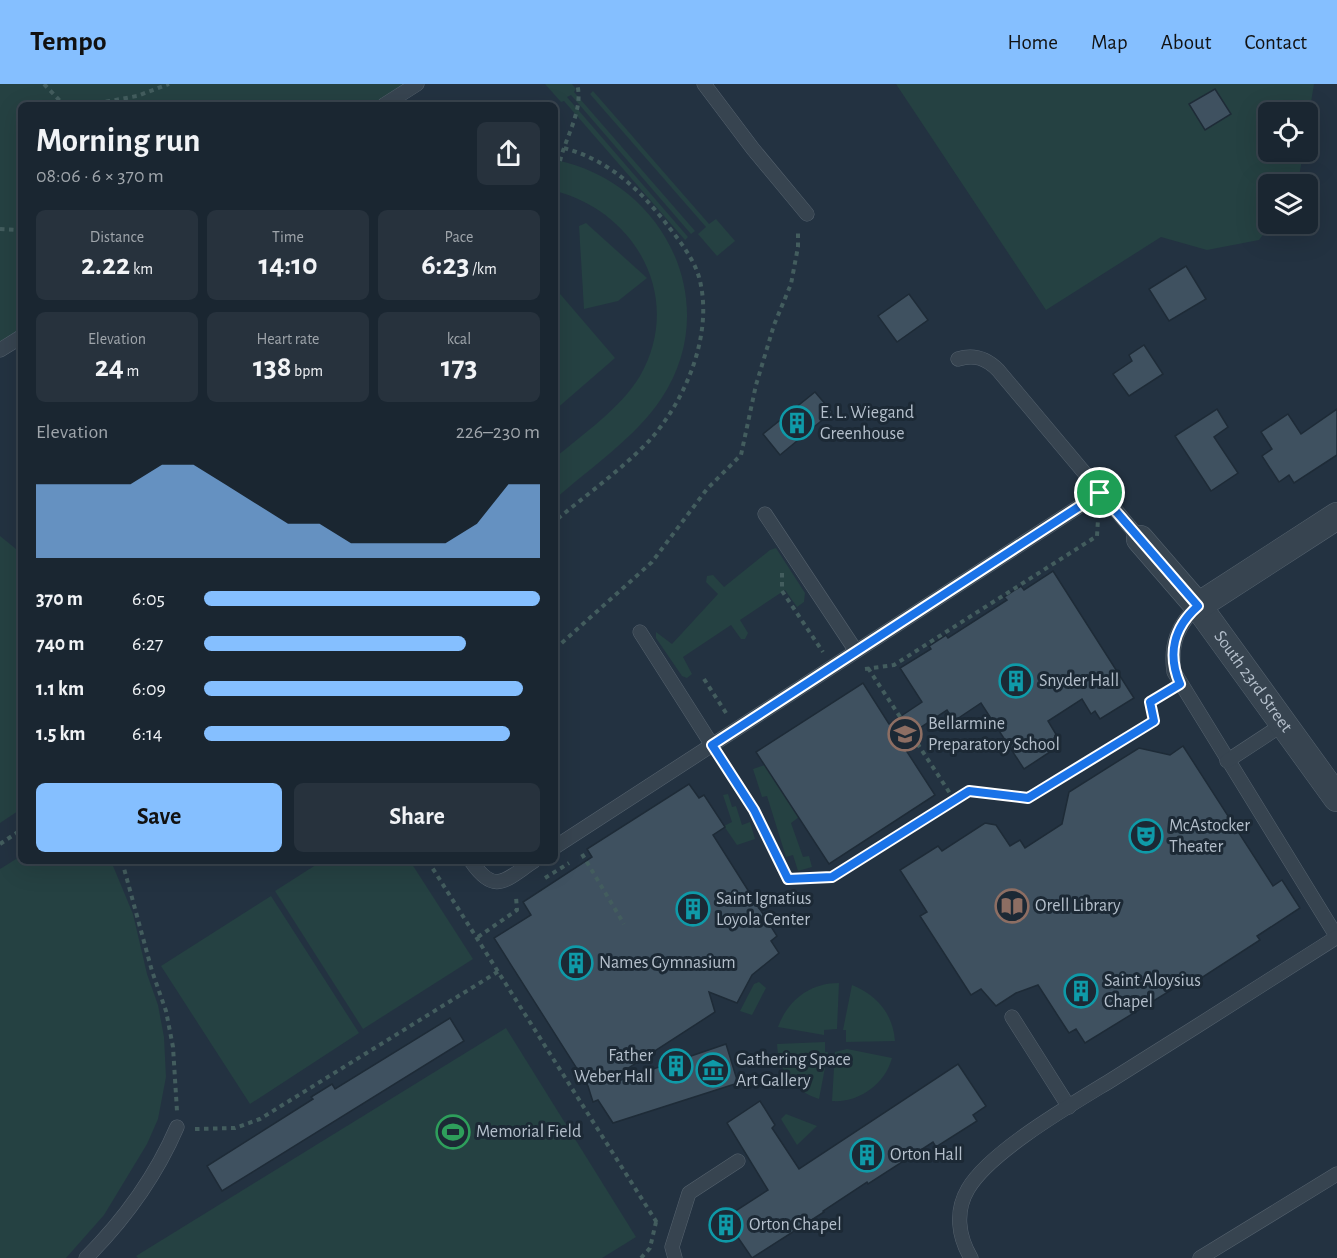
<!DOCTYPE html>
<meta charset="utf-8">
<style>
:root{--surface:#1a2631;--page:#27323d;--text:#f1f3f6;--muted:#9fa5ab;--line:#38434d;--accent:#85bfff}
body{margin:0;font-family:"Alegreya Sans",sans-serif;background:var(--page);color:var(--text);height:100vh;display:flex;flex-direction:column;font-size:22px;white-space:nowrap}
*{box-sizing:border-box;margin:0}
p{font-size:20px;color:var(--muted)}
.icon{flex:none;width:33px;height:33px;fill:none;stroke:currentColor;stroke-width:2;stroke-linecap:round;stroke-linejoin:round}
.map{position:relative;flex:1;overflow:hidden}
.sheet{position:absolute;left:18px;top:18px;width:540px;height:762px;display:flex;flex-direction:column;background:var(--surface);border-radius:9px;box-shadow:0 6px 24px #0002,0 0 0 2px var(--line)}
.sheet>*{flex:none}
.tools{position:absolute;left:1258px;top:18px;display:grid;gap:12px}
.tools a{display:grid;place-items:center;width:60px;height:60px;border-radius:9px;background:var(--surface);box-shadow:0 6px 24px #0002,0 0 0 2px var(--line);font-size:30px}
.pin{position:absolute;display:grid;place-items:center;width:51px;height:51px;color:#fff;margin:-26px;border:3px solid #fff;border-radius:50%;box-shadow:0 2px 6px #0007}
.round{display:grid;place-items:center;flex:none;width:63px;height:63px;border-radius:9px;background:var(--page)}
.head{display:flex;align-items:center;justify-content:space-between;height:102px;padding:0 18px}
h1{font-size:33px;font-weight:700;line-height:45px}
.metrics{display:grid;grid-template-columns:repeat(3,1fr);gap:9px;height:102px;padding:6px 18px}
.metrics div{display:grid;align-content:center;border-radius:9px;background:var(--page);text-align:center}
.metrics b{font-size:30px;font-weight:700}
.metrics small{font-size:16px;font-weight:400}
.metrics p{font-size:16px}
.chart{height:168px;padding:12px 18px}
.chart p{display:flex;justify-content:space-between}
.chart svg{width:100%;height:108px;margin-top:6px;fill:var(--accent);opacity:.7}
.cta{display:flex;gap:12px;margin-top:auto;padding:12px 18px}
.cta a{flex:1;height:69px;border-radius:9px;background:var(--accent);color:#111;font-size:24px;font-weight:700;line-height:69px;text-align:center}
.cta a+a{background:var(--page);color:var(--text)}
ul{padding:0 18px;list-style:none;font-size:20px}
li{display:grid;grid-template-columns:96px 72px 1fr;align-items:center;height:45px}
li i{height:15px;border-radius:8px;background:var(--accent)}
header{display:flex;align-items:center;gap:36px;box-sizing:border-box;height:84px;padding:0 30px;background:var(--accent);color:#111}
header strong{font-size:28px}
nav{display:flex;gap:33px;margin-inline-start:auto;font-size:21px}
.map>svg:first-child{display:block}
</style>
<header>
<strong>Tempo</strong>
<nav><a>Home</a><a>Map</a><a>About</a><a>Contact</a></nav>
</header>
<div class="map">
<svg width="1337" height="1174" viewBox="0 0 1337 1174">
<rect width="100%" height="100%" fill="#233241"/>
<g fill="#254142">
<polygon points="0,0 409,0 376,21 21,21 21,246 0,259"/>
<polygon points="545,0 572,0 576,5 574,8 695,147 691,150 571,11 567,13 688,153 685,156 564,17 561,18"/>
<polygon points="896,0 1314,0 1308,36 1308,28 1269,28 1269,68 1303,68 1298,100 1269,100 1269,140 1271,140 1259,156 1207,166 1161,153 1046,226"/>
<polygon points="593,7 709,140 716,135 735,157 717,172 698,150 706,143 590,10"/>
<path d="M555,76C664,97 725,220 661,315C635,354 590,384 555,415V374C584,349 620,325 640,292C684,215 637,128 555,107Z"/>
<polygon points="586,139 647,194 618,217 584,225 579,142"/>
<polygon points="555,204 615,274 555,326"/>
<polygon points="0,452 21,469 21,725 0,739"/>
<polygon points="776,464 805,509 804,518 797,523 785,506 740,536 748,549 745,555 741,555 731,541 683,573 692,590 687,594 682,592 656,554 656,548 672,560 718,510 706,498 707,492 713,491 724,503 770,466"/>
<polygon points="765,681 799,733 791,739 803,773 809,772 812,783 798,787 793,771 786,773 767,712 762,713 753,685"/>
<polygon points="728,710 732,723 736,722 742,741 750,738 755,755 737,761 724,742 732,738 723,711"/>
<polygon points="21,772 21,777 111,777 133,830 147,890 158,921 164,953 166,993 158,1035 147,1060 104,1131 66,1174 0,1174 0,785"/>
<polygon points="322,777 410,777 473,875 363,945 275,807"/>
<polygon points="271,812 359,949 250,1020 161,882"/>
<polygon points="759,898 766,904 752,931 740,927 754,900"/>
<path d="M839,899L837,945L824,946V951L778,943C788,916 810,899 839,899Z"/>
<path d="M852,901C877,911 893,930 895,957L846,958V946H843Z"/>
<polygon points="506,944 636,1153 602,1174 138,1174 136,1172"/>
<path d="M825,958V968H828L819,1015C794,1007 778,986 777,960Z"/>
<path d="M847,965L892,974C885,1000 859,1019 832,1017L835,968Z"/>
<polygon points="786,1030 817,1042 797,1061 781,1035"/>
</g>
<g fill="#3f5160" stroke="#1e2b37" stroke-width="1.5">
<polygon points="1215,5 1231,30 1205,46 1189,20"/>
<polygon points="1186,182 1206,215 1169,237 1149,205"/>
<polygon points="909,210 928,236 897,258 878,232"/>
<polygon points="1144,261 1163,290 1129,312 1113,290 1132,277 1129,271"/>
<polygon points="815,308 832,328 780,371 763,350"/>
<polygon points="1217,325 1228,343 1214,353 1238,389 1211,407 1175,352"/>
<polygon points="1337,325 1337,371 1294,399 1289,391 1279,398 1262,372 1272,365 1261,348 1288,330 1301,350"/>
<polygon points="1053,487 1134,614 1100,635 1095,627 1091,630 1082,615 1048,637 1057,652 1054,654 1059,662 1024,685 981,619 954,637 947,626 900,657 935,711 829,780 756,668 863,599 889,640 922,618 900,584 931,565 929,562 946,551 948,554 1007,516 1004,513 1021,502 1024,506"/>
<polygon points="1183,662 1273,802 1282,796 1300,824 1257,852 1260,856 1192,900 1189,895 1085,959 1076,945 1069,949 1038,901 1016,909 996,922 981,905 971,911 920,832 927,828 900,786 938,762 942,767 985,739 996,741 1010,762 1020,756 1025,764 1062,740 1069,708 1139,664 1170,671"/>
<polygon points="689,700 699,714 704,711 725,743 713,751 777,852 771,857 779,869 752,891 737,919 709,908 715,928 616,992 618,997 726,960 738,999 613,1039 598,1016 593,1018 588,1002 494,854 531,831 523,818 592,773 587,765"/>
<polygon points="450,934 464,957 222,1107 207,1082 313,1015 311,1013 332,1000 335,1005"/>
<polygon points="958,980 986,1022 973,1031 977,1037 936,1063 933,1058 868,1100 867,1098 823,1127 824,1128 752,1174 737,1152 726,1150 721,1144 723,1135 768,1106 727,1039 760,1017 775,1041 772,1044 799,1085"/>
</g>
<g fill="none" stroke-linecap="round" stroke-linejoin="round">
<g stroke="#55626e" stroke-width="15">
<g id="lane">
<polyline points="704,0 753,65 807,130"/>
<polyline points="384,21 417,0"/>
<polyline points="0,266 21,253"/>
<path d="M958,275C974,270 986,274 998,286L1140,455"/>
<polyline points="765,430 856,567"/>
<path d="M1198,522C1178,540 1170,560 1174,588L1337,853"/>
<polyline points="640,548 712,661"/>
<polyline points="1227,677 1285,639"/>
<polyline points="555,763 1100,409"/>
<path d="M471,777C495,812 505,796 534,777"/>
<polyline points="1012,933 1069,1023"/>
<path d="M86,1174C125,1135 155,1094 177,1043"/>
<polyline points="675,1174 672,1163 689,1109 738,1077"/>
<path d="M971,1174C958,1152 955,1127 968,1105C990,1067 1074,1019 1113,995C1188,948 1262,901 1337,853"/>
<polyline points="1200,1174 1337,1090"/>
</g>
</g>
<g stroke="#55626e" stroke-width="28">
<g id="street">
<path id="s1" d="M1140,455L1198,522L1337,714"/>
<polyline points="1198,522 1337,432"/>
</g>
</g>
<g stroke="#435d5e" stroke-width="4" stroke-dasharray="4.5 4.5" stroke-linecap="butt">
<polyline points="44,0 64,21"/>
<polyline points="88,21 137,12 169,0"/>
<path d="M555,62C603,72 636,101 665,138C678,155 695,175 700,197C713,252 685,317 649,357C621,386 586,411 555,437"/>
<path d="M560,77C566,52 584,25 577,0"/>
<polyline points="0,145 21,146"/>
<polyline points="782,489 782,507 823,568"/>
<polyline points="555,565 652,478 707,405 741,371 756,301 774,241 791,200 798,163 798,145"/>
<polyline points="868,584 955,717"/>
<polyline points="865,585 894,581 1097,452 1098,435"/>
<polyline points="704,595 728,632"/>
<polyline points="723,676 754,725 788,795 832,793 969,707 1028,714 1153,637 1150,618 1166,608"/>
<polyline points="0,760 21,746"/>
<polyline points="582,770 624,840"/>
<polyline points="122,777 152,887 166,927 173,963 177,1027"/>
<polyline points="428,777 659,1142"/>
<polyline points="545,794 569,779"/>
<polyline points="478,853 517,826 516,813"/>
<polyline points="195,1045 235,1044 260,1035 499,887"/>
<polyline points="641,1174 650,1164 656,1138"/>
</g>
<use href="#lane" stroke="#374450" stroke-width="14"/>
<use href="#street" stroke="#374450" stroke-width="27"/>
</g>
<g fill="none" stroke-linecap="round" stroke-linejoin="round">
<g stroke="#fff" stroke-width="12">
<path id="route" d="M1100,409L1198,522C1174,543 1167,570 1180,600L1150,618L1154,637L1028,714L969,707L832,793L788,795L754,726L712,661Z"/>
</g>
<use href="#route" stroke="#1a73e8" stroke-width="8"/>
</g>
<defs>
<g id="building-ring" transform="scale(1.725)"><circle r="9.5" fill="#1c2935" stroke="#0f9aa8" stroke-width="1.5"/><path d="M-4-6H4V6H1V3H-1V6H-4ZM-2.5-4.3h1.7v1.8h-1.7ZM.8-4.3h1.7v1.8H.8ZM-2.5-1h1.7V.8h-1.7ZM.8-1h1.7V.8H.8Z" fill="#0f9aa8"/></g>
<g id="school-ring" transform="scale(1.725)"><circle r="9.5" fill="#1c2935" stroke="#8d6e63" stroke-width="1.5"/><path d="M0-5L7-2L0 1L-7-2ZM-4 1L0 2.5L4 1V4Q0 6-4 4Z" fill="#8d6e63"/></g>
<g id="theatre-ring" transform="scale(1.725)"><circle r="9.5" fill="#1c2935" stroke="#0f9aa8" stroke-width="1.5"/><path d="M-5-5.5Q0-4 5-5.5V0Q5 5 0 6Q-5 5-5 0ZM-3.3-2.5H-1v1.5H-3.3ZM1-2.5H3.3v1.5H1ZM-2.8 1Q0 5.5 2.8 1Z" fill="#0f9aa8"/></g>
<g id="library-ring" transform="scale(1.725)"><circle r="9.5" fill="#1c2935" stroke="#8d6e63" stroke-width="1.5"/><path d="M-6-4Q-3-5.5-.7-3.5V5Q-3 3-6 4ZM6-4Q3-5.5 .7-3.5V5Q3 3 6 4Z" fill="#8d6e63"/></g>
<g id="museum-ring" transform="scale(1.725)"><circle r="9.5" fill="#1c2935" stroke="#0f9aa8" stroke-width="1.5"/><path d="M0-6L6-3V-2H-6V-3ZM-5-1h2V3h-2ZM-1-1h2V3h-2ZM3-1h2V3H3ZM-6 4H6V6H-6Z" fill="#0f9aa8"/></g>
<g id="stadium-ring" transform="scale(1.725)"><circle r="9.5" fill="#1c2935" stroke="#2e9e5b" stroke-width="1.5"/><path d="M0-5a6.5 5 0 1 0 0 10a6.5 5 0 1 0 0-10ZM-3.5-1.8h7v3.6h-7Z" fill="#2e9e5b"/></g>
</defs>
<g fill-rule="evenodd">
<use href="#building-ring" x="797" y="339"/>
<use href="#building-ring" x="1016" y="597"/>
<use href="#school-ring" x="905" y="650"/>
<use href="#theatre-ring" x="1146" y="752"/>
<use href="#library-ring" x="1012" y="822"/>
<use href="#building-ring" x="693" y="825"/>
<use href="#building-ring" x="576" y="879"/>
<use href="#building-ring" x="1081" y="907"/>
<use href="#building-ring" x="676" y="982"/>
<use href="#museum-ring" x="713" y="986"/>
<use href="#stadium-ring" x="453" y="1048"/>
<use href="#building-ring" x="867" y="1071"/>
<use href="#building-ring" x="726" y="1141"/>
</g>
<g text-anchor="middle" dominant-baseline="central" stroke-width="6" stroke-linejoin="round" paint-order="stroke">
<g font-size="18" fill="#b4bfcb" stroke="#1c2935" text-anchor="start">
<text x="820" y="329">E. L. Wiegand<tspan x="820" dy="21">Greenhouse</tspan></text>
<text x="1039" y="597">Snyder Hall</text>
<text x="928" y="640">Bellarmine<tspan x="928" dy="21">Preparatory School</tspan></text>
<text x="1169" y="742">McAstocker<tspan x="1169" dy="21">Theater</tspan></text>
<text x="716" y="815">Saint Ignatius<tspan x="716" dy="21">Loyola Center</tspan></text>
<text x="1035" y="822">Orell Library</text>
<text x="599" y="879">Names Gymnasium</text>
<text x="1104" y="897">Saint Aloysius<tspan x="1104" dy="21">Chapel</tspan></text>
<text x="653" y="972" text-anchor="end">Father<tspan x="653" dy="21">Weber Hall</tspan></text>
<text x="736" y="976">Gathering Space<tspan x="736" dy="21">Art Gallery</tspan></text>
<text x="476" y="1048">Memorial Field</text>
<text x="890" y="1071">Orton Hall</text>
<text x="749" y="1141">Orton Chapel</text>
</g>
<g font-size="18" fill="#b4bfcb" stroke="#1c2935">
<text stroke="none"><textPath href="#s1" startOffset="182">South 23rd Street</textPath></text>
</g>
</g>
</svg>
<div class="tools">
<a><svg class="icon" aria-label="locate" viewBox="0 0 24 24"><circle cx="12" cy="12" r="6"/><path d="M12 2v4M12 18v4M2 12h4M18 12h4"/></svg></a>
<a><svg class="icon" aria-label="layers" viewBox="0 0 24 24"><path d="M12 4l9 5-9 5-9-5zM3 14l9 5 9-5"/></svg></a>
</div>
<div class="pin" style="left:1100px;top:409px;background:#1e9e55"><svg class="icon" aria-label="arrive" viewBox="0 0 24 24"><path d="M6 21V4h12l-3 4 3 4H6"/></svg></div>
<section class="sheet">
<div class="head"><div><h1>Morning run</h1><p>08:06 · 6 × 370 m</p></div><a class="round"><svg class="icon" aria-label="share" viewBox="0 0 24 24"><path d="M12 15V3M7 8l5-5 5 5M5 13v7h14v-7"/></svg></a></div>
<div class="metrics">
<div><p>Distance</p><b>2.22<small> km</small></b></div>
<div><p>Time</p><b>14:10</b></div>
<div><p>Pace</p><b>6:23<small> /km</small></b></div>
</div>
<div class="metrics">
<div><p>Elevation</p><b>24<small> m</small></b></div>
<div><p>Heart rate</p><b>138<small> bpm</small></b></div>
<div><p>kcal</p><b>173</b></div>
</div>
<div class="chart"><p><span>Elevation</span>226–230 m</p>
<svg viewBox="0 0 160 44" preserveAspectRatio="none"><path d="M0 44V14L10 14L20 14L30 14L40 6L50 6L60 14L70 22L80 30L90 30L100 38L110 38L120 38L130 38L140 30L150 14L160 14V44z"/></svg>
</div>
<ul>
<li><b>370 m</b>6:05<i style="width:100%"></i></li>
<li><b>740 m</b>6:27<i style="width:78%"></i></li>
<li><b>1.1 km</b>6:09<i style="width:95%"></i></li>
<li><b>1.5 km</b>6:14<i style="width:91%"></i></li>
</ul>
<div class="cta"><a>Save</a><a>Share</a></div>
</section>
</div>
